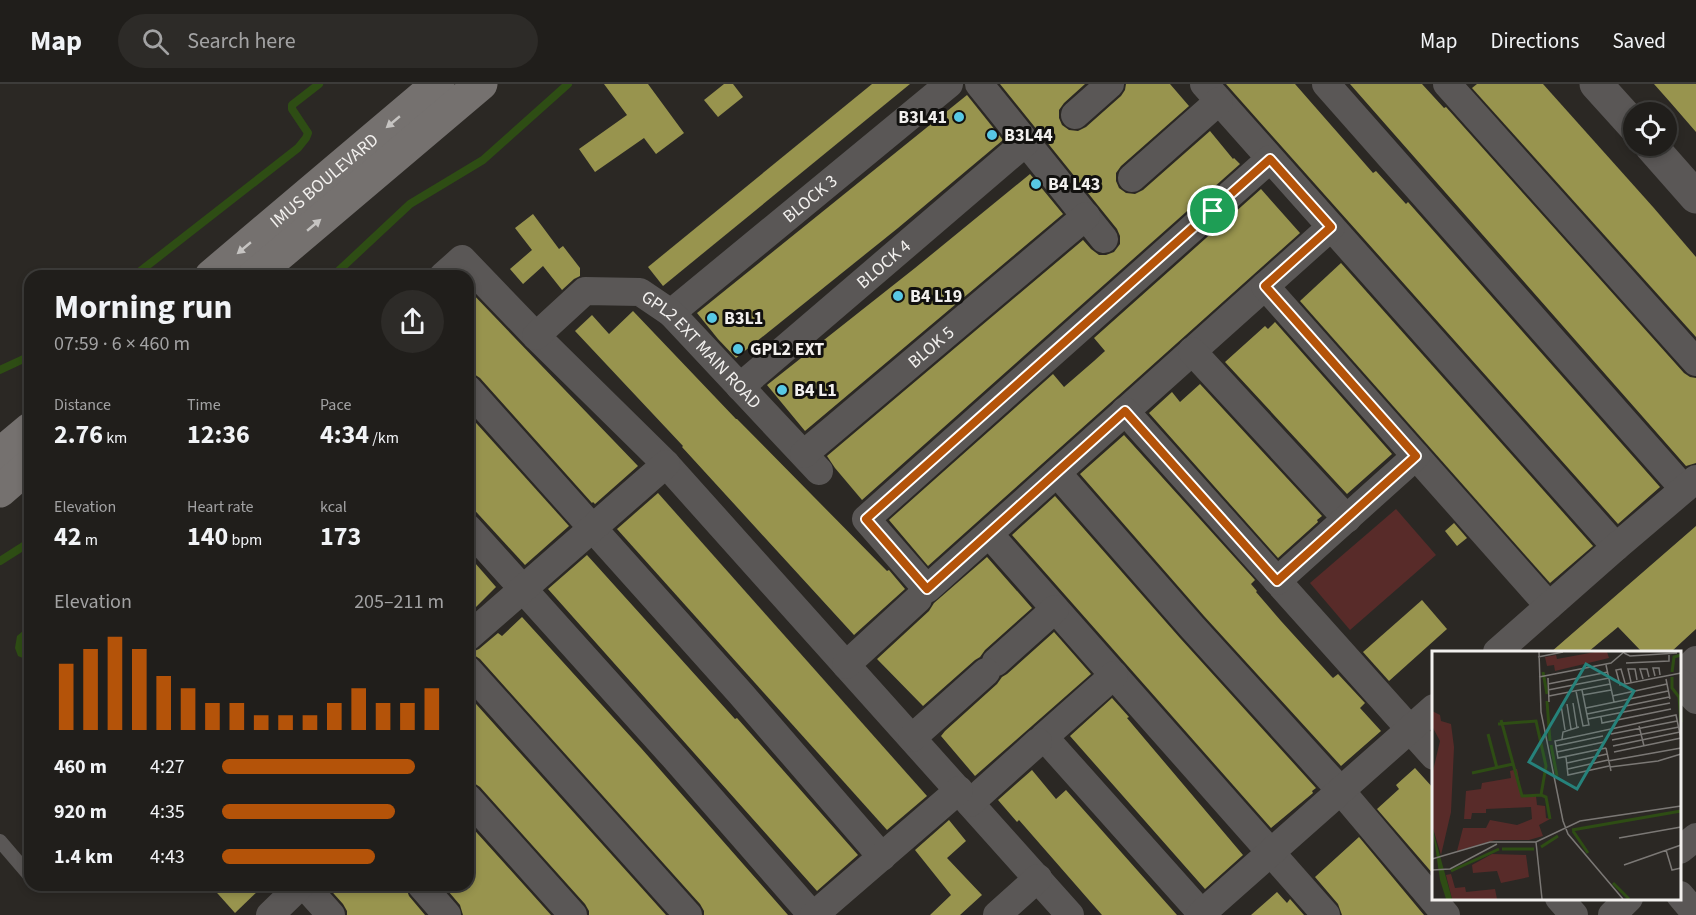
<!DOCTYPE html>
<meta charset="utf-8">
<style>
:root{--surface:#201e1b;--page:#2d2b28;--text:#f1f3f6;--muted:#a2a2a3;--line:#3d3c3a;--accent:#b45309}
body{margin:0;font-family:"Source Sans 3",sans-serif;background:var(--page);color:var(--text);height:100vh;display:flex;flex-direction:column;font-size:22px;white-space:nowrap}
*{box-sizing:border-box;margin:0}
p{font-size:20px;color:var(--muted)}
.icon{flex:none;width:33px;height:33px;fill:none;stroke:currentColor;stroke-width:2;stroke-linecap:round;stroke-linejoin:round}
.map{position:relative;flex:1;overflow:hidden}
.details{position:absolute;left:24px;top:186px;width:450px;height:621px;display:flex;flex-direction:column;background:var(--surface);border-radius:18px;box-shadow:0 3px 9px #0003,0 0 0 2px var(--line)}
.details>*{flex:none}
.fabs{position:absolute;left:1623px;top:18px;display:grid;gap:12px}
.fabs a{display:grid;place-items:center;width:54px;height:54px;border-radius:50%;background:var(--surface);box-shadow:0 3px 9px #0003,0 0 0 2px var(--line);font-size:30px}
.pin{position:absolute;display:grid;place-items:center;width:51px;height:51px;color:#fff;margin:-26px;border:3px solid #fff;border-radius:50%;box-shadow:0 2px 6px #0007}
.round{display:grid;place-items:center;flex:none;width:63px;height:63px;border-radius:32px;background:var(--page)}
.summary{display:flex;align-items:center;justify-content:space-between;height:102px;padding:0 30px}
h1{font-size:33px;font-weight:700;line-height:45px}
.figures{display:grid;grid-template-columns:repeat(3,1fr);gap:9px;height:102px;padding:6px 30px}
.figures div{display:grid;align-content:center}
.figures b{font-size:26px;font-weight:700}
.figures small{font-size:16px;font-weight:400}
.figures p{font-size:16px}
.chart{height:168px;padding:12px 30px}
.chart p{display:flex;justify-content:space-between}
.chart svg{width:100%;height:108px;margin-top:6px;stroke:var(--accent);stroke-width:6}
ul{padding:0 30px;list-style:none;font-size:20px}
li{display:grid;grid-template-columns:96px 72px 1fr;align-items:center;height:45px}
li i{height:15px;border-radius:8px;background:var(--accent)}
header{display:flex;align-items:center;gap:36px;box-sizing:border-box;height:84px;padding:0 30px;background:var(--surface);border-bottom:2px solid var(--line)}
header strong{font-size:28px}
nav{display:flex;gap:33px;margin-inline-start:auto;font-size:21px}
.search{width:420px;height:54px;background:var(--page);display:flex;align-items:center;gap:15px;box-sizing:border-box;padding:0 21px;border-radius:33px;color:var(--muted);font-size:22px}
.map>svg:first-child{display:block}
</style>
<header>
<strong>Map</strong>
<div class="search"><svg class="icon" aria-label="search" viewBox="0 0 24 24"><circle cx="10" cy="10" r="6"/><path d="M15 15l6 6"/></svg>Search here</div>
<nav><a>Map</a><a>Directions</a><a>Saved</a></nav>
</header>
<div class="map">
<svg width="1696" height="831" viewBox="0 0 1696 831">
<rect width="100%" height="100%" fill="#2b2824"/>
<polygon fill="#582b29" points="1396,425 1436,471 1350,546 1310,499"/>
<polygon fill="#2e4d14" points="30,541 30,602 22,600 30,577 18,572 15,564 17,552"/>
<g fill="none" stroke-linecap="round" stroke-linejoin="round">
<g stroke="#2e4d14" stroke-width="8">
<polyline points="134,192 298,64 306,54 308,49 292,25 292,21 319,0"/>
<polyline points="333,192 410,120 483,76 568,0"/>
<polyline points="0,286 30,272"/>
<polyline points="0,477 30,458"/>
</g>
</g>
<g fill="#98944e">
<polygon points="604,0 648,0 684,49 656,70 644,54 595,88 579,65 627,31"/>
<polygon points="724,0 733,0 743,13 718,33 704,16"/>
<polygon points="872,0 910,0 663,202 648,183"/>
<polygon points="1000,0 1085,0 1064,19 1059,26 1059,34 1062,41 1069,46 1078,47 1086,43 1121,12 1125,6 1126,0 1170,0 1189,22 1121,82 1116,89 1116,97 1119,104 1126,109 1135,110 1143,106 1210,47 1233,75 1234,74 1240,80 862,416 835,384 827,372 1083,156 1091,165 1099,171 1106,171 1114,168 1120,160 1120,152 1117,145"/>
<polygon points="1226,0 1295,0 1373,89 1376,87 1406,120 1408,118 1660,403 1618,440"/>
<polygon points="1350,0 1422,0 1444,24 1446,23 1684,289 1690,293 1696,294 1696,379 1686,382"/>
<polygon points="1477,0 1543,0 1653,123 1696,173 1696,253 1472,4"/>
<polygon points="1654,0 1696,0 1696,48 1670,18"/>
<polygon points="967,11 1003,56 898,144 736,274 718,255 697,229"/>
<polygon points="1030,90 1063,130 805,347 767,301 915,184"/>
<polygon points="1261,105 1300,149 928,482 889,436 1053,290 1064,303 1094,277 1105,267 1094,254"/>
<polygon points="533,130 559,165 563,162 580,184 580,192 574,195 562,206 543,182 523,200 510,185 532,166 515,144"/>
<polygon points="1341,179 1593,462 1550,499 1300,217"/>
<polygon points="468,205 638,382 595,420 593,418 592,419 480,294 474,290 468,289"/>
<polygon points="633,227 736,335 737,335 887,487 889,486 905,505 854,551 682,363 683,362 575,247 592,231 609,250"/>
<polygon points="1275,238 1392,370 1347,410 1225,278 1265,242 1268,245"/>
<polygon points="1200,300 1322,432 1317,436 1318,438 1278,474 1149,329 1172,308 1180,318"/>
<polygon points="468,330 569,442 525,481 468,419"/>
<polygon points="1124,351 1255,496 1251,500 1257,507 1256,508 1281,537 1331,592 1333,594 1338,590 1365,619 1360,624 1381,647 1341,682 1204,532 1080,390"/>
<polygon points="658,409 927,712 887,746 617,445"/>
<polygon points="1055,412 1180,554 1316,704 1312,707 1313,709 1271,744 1012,451"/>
<polygon points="1454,439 1467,454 1457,462 1445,447"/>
<polygon points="1696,442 1696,545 1671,568 1642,568 1618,543 1588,568 1551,568"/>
<polygon points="468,471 496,503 468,531"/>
<polygon points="587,471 735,635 737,634 858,771 817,807 548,505"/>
<polygon points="987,473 1032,524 985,566 980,573 975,576 923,622 877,575 929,527 934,519"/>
<polygon points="1422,516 1447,545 1389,597 1363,568"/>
<polygon points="522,533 641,664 788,831 704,831 704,827 700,820 480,575 474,571 468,570 479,565 498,549 502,552"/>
<polygon points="1054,548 1091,590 975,692 941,652 945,647 997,600 1002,593 1007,590"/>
<polygon points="468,611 666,831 589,831 589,827 585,820 480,703 474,699 468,698"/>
<polygon points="1112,614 1129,633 1127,634 1243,771 1205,805 1070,652"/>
<polygon points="1415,684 1434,705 1434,791 1377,725 1399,705 1396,701"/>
<polygon points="1032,686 1056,715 1066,706 1177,831 1102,831 1019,736 1017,738 998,716"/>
<polygon points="949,736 966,757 947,774 982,811 960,831 930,831 951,811 915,766"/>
<polygon points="468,739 551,831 463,831 460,821 443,801 468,801"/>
<polygon points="1359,753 1424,831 1342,831 1338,820 1315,793"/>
<polygon points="210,801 264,801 235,829"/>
<polygon points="326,801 405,801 409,812 425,831 347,831 347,827 343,820"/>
<polygon points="1277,808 1287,819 1290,815 1304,831 1251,831"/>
</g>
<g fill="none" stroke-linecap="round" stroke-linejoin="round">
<polyline stroke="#5a5756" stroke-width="14" points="0,757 30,792"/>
<g stroke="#5a5756" stroke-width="28">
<polyline points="979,0 1104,155"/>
<polyline points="1204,0 1616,463"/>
<polyline points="1326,0 1684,405"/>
<polyline points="1447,0 1696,278"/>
<polyline points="1075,31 1110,0"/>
<polyline points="1270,75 866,435 927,505 1331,143"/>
<polyline points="1132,94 1219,17"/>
<polyline points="443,192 462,175 536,252 666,380 1070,831"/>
<polyline points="1265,202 1549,522"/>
<path id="s1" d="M671,229L949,0"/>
<path id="s2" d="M536,252L585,207L640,208L671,229L819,387"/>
<polyline points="1192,267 1347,435"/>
<path id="s3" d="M740,303L1026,58"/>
<polyline points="468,305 741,610 882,773"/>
<polyline points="1125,327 1434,672"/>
<path id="s4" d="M804,370L1086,132"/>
<polyline points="1057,389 1192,543 1341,707 1446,831"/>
<polyline points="468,444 674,673 812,831"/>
<polyline points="989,450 1326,831"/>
<polyline points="1277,497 1416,372"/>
<polyline points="468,553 666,380"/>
<polyline points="1497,568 1616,463 1696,395"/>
<polyline points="996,578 1055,525"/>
<polyline points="846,581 918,515"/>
<polyline points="468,586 688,831"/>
<polyline points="1114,591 1044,653 1203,831"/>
<polyline points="1680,592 1696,576"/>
<polyline points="1680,599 1696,616"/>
<polyline points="912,654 986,588"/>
<polyline points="468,714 573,831"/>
<polyline points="970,719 1038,658"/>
<polyline points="1680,766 1696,753"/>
<polyline points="304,801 331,831"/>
<polyline points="421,801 447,831"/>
<polyline points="1680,811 1696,830"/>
<polyline points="1559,814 1574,831"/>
<polyline points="270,831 301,801"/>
<polyline points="814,831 959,706"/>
<polyline points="997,831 1038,794"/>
<polyline points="1200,831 1434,624"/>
<polyline points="1612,831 1629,814"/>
</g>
<g stroke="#5a5756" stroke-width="33">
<polyline points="1596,0 1634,42"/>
<polyline points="1651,62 1696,113"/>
</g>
<g stroke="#75716f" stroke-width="33">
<path id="s5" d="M211,192L438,0"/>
<polyline points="254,192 481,0"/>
<polyline points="0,370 30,345"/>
<polyline points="0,407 30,381"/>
</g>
</g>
<defs><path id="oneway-solid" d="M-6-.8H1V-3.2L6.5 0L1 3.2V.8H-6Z" transform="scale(1.5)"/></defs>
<g fill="#c6c4c2">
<use href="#oneway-solid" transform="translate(393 38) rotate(140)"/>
<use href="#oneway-solid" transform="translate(314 141) rotate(-40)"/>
<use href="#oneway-solid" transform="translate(244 164) rotate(140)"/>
</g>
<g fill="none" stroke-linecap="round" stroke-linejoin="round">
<g stroke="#fff" stroke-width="12">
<polygon id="route" points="1270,75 1331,143 1265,202 1416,372 1277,497 1125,327 927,505 866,435"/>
</g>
<use href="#route" stroke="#b45309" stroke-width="8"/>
</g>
<g fill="#58c8e4" stroke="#12110f" stroke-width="2">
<circle cx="959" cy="33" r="6"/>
<circle cx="992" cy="51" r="6"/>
<circle cx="1036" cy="100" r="6"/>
<circle cx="898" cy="212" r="6"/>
<circle cx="712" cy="234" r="6"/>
<circle cx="738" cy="265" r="6"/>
<circle cx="782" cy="306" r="6"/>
</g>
<g text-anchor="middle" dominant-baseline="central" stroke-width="6" stroke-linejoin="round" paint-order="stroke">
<g font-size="18" font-weight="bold" fill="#f2f0ee" stroke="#12110f" text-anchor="start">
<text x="947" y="33" text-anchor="end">B3L41</text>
<text x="1004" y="51">B3L44</text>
<text x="1048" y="100">B4 L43</text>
<text x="910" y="212">B4 L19</text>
<text x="724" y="234">B3L1</text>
<text x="750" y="265">GPL2 EXT</text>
<text x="794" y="306">B4 L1</text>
</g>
<g font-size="18" fill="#f2f0ee" stroke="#12110f">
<text stroke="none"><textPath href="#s5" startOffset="148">IMUS BOULEVARD</textPath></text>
<text stroke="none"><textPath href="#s1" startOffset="180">BLOCK 3</textPath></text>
<text stroke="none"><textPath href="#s3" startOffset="189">BLOCK 4</textPath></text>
<text stroke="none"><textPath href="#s4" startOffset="166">BLOK 5</textPath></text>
<text stroke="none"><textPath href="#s2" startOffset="206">GPL2 EXT MAIN ROAD</textPath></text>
</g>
</g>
<g transform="translate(1432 567)">
<rect width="249" height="249" fill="#2b2824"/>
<path d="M163,1H175L177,7L123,20L122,14L115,15L113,6L124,4L125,8ZM0,60L8,64L9,70L19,73L22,96L19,161L9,204L0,174V124L8,90L0,75ZM85,118L90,145H104L105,154L113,155L114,167L118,168L107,174L111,185L97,189H63L25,200L31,177H54L58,169L85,174L100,168L99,156L54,158V162H40L39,168H32L34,140L49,138L50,132L79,127L78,120ZM60,203L94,204L97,226L69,232L65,220L41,222L40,214ZM19,223L23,237L33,236L34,241L63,238L65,248H20L14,224Z" fill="#582b29"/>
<path d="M0,174L3,187L20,248H14L8,229Z" fill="#2e4d14"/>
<path fill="none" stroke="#2e4d14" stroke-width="3" d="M111,21L115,43M240,21L242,6L249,4M240,26V37L247,46L249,71M115,50L118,90M69,69L90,145L109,144M66,73L104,70L114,115L109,144L114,146L118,168M56,83L65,117M119,94L125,125M40,122L81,113M140,179L249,160M141,180L156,202M109,196L126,185M70,198H102M19,220L67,198M181,232L197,248"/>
<path fill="none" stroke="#7b7875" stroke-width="1.5" d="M107,1L109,61L131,170L136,183L191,248M192,2L198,5L245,2M106,6L131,1M194,12L237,10V4M174,14L182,51M223,25L221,17H227L228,24M107,26L179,12L192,1M116,27L117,51M211,28L208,18H215L217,26M234,28L238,48M199,31L196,18H203L205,29M193,32L189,18L184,19L188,34L249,22M116,33L176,21M116,39L177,27M144,40L151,75L157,74L150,39M151,44L179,39M117,45L178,33M180,45L235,33M141,52L145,77M135,53L139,78M129,54L133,79M154,57L236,40M155,63L237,46M169,66L170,72L239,58M156,68L238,52M207,75L212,95M179,83L245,70M130,88L131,81L147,76M180,89L247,76M124,95L171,85M181,95L248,81M174,97L126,107L123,90L244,64L249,88M174,97L179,120M125,101L172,91M182,101L249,87M134,106L136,124L177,115M176,110L249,97M135,112L175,103M178,116L226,110L249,103M136,118L176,109M187,187L249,176M104,191L110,248M234,199L240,219L249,217M0,208L58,191H104L148,170L249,155M192,214L249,194M0,219L18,218L65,193"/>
<path fill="#26827b" fill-opacity="0.15" stroke="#26827b" stroke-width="3" d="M154,13L202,40L145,138L97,111Z"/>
<rect width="249" height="249" fill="none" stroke="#f2f0ee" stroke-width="3"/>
</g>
</svg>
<div class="fabs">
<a><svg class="icon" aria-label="locate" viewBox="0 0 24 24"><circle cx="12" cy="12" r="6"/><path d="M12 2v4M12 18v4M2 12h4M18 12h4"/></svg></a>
</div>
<div class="pin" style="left:1213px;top:127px;background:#1e9e55"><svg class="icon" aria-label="arrive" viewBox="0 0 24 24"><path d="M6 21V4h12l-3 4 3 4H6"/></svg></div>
<section class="details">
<div class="summary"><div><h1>Morning run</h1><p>07:59 · 6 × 460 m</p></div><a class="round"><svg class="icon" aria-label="share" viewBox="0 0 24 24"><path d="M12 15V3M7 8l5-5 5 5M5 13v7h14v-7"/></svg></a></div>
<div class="figures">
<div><p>Distance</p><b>2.76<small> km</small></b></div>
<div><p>Time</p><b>12:36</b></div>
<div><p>Pace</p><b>4:34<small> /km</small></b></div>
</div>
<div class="figures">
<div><p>Elevation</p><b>42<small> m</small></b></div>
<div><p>Heart rate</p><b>140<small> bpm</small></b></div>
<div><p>kcal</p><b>173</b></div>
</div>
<div class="chart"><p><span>Elevation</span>205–211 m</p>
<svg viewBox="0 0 160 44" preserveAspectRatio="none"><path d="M5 44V17M15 44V11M25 44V6M35 44V11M45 44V22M55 44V27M65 44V33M75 44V33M85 44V38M95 44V38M105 44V38M115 44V33M125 44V27M135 44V33M145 44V33M155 44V27"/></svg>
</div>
<ul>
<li><b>460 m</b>4:27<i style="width:87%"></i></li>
<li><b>920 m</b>4:35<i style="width:78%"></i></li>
<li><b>1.4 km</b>4:43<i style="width:69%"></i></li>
</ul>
</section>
</div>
